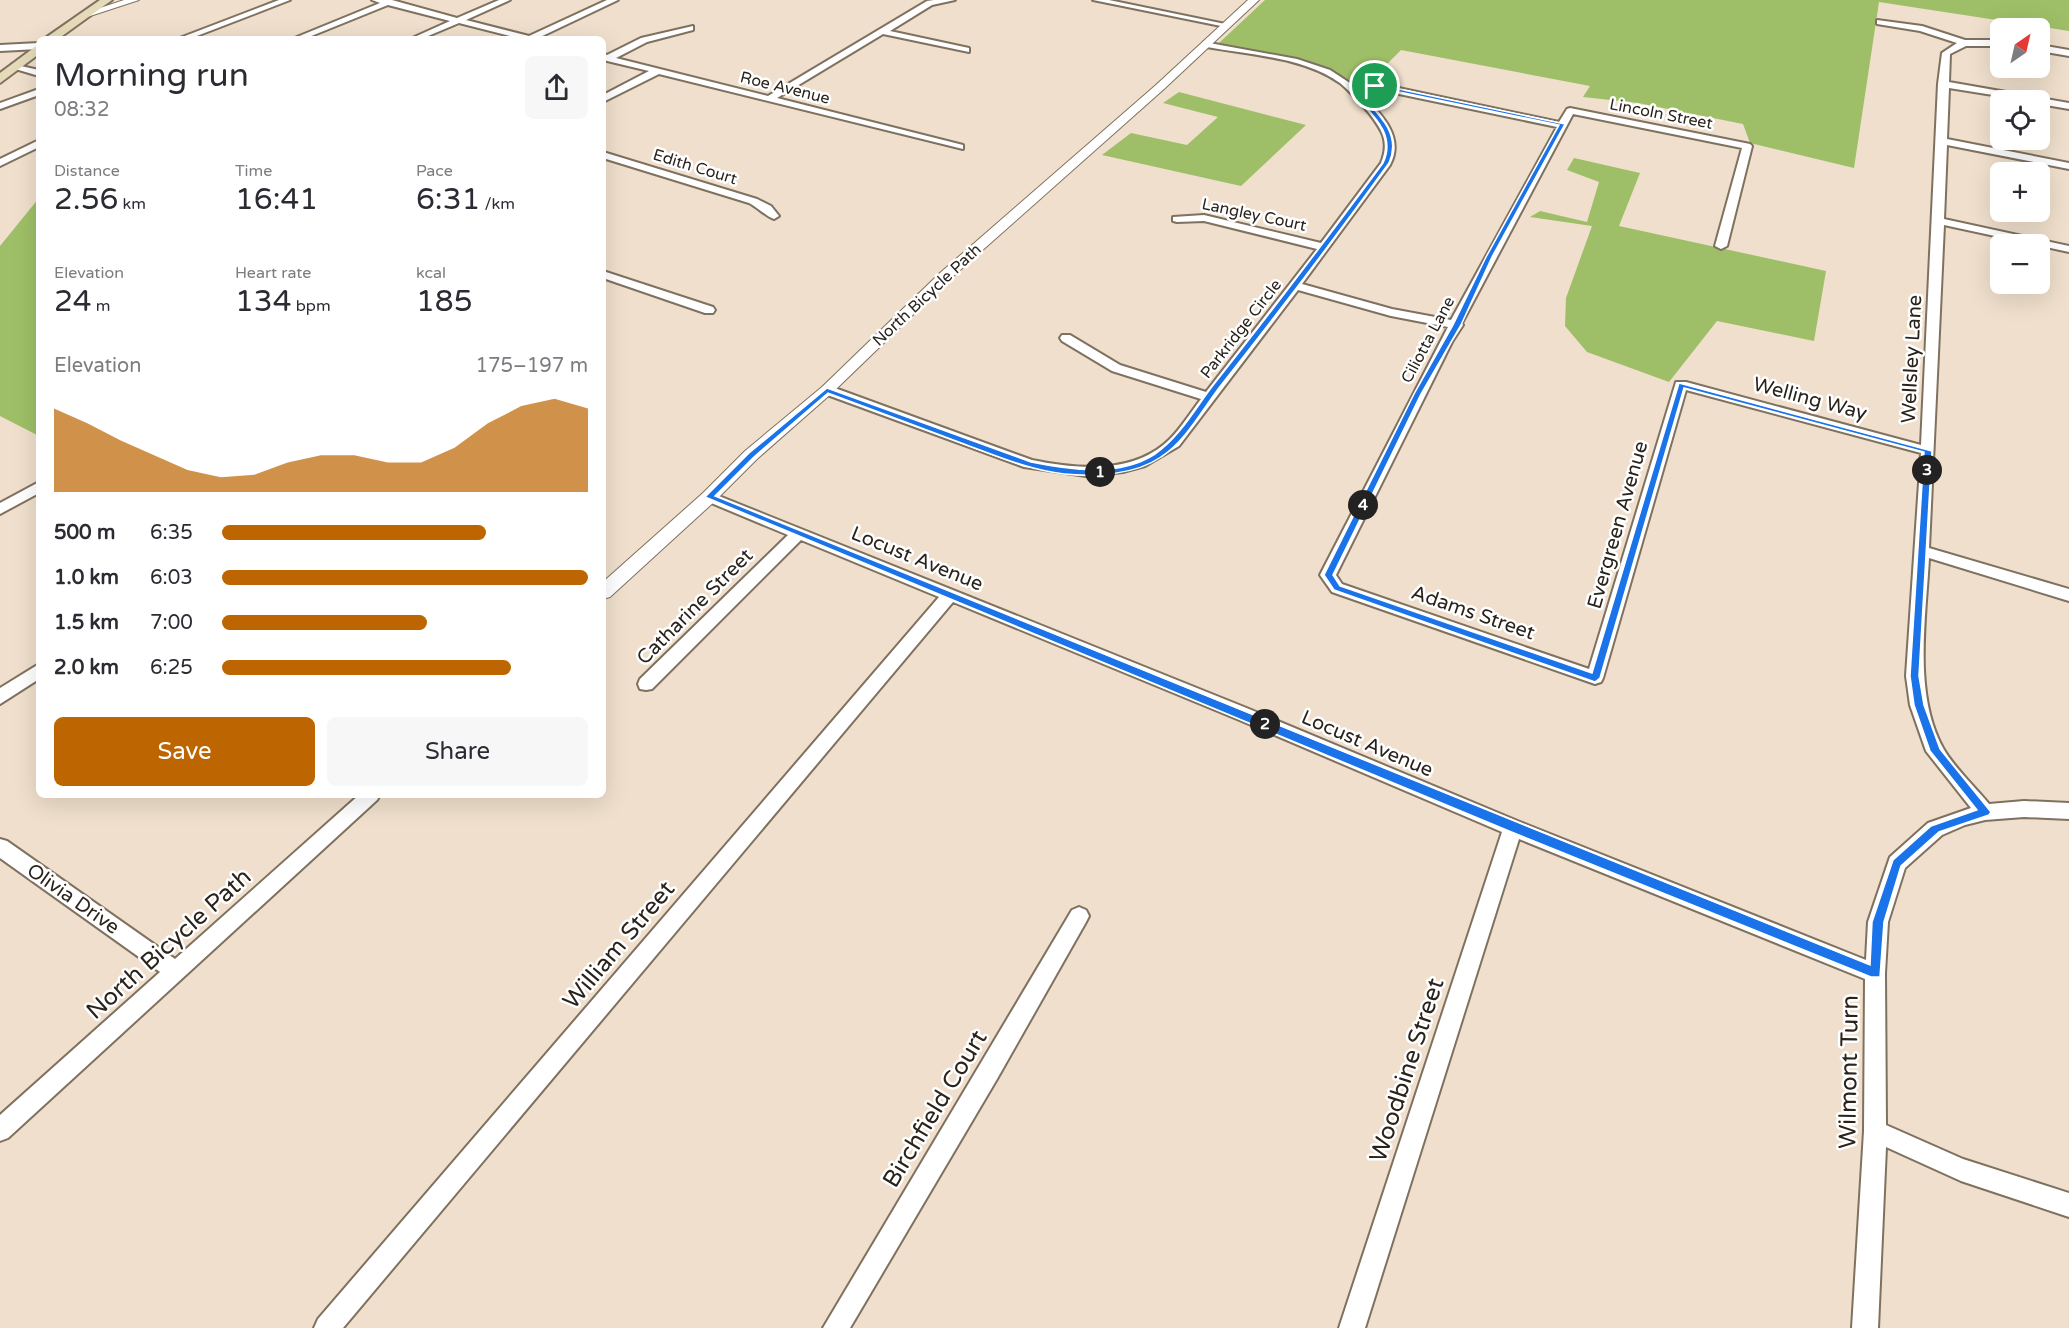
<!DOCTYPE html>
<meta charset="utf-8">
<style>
:root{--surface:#fff;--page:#f7f7f7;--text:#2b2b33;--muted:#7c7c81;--accent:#bd6500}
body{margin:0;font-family:"Varela Round",sans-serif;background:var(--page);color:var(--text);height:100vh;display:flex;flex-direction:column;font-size:22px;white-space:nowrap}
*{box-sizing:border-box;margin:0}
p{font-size:20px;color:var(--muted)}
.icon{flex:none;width:33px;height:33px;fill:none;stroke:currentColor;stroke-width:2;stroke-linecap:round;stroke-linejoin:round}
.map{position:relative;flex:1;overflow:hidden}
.panel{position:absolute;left:36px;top:36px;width:570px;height:762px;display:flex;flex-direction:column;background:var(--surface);border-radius:9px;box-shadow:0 6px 24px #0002}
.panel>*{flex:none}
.needle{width:39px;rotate:34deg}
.tools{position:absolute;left:1990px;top:18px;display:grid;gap:12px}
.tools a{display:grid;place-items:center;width:60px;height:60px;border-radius:9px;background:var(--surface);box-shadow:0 6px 24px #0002;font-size:30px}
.pin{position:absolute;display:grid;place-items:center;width:51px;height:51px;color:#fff;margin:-26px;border:3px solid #fff;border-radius:50%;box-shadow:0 2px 6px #0007}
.km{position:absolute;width:30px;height:30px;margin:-15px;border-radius:50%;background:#222;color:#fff;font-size:16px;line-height:30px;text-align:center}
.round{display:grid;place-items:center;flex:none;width:63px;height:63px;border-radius:9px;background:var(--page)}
.head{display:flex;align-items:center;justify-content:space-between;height:102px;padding:0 18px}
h1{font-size:33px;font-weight:600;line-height:45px}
.stats{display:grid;grid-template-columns:repeat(3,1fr);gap:9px;height:102px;padding:6px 18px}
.stats div{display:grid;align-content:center}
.stats b{font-size:30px;font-weight:600}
.stats small{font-size:16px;font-weight:400}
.stats p{font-size:16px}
.chart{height:168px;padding:12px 18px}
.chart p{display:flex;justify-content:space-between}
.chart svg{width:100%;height:108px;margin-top:6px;fill:var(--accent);opacity:.7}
.primary-button{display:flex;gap:12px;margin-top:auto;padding:12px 18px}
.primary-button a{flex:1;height:69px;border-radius:9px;background:var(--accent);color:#fff;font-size:24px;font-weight:600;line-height:69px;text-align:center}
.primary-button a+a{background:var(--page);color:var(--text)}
ul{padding:0 18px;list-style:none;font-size:20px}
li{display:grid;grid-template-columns:96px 72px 1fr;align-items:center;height:45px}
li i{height:15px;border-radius:8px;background:var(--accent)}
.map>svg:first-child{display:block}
</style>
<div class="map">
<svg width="2069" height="1328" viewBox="0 0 2069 1328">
<rect width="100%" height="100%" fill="#efdfcc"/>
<g fill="#9ebf67">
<path d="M1265,0H2069V31L1879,2L1854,168L1750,143L1743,124L1638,103L1583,97L1590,86L1401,50L1373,78L1355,83C1313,59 1266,53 1219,43Z"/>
<polygon points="1179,92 1306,125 1241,186 1102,155 1131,133 1187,145 1218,117 1163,103"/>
<polygon points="1574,158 1640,173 1619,226 1826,271 1814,341 1717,321 1669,382 1587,352 1565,326 1566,298 1592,226 1530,217 1540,211 1587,222 1599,182 1567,170"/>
<polygon points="39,198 39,436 0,416 0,246"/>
</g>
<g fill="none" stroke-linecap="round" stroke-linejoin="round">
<g stroke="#7f715f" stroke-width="4">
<g id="minor">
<polygon points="279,0 290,0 189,39 177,39"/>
<polygon points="372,0 392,0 457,18 499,0 510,0 466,20 529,36 607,0 618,0 536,39 522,39 459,23 421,39 410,39 450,21 388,5 304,39 292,39 380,3"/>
<polygon points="934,0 955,0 932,5 890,31 969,48 969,52 883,34 777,98 963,145 963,149 659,74 603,102 603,95 649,71 603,60 603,54 607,55 641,38 693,26 693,30 647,42 616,58 768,96 927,1"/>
<polygon points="1093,0 1109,0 1230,25 1226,27"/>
<path d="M1877,20L1922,26L1965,40H2001V46H1966L1950,54L1949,82L2069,103V109L2040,104V100H2024L1949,88L1947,139L2069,163V169L1947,145L1944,219L2069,246V252L1944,225L1929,548L2069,589V601L1929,558C1926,617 1913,694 1943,748C1953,766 1975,787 1989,804L2024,801L2069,803V819L2024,817L1985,820L1965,825L1942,835L1905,868L1888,922L1885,973L1886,1125L1963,1159L2069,1193V1217L1961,1181L1886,1147L1878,1328H1852L1864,1131L1865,979L1519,839L1365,1328H1339L1502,832L1237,719L953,602L343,1328H314L318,1319L939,597L801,540L652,689L646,690L640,689L638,684L640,679L788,535L704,500L702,497L709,492L1249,709L1520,822L1866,960L1868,922L1890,857L1928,823L1971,808L1926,751L1910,705L1906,676L1921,453L1686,390L1603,678L1601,682L1595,684L1332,592L1320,575L1448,327L1391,316L1298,290L1179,446L1145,466L1123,472L1086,476L1024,467L822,393L821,390L827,386L832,387L1032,460C1076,469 1134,475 1170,439C1181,428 1191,412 1201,399L1112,371L1062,341L1060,338L1062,335H1070L1120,365L1206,392L1317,249L1204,221L1177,222L1173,221V217L1204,215L1321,243L1381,163C1390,141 1382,130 1369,113C1360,103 1351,92 1340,83C1303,57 1250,55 1207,47L1204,46V42L1297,59L1330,70L1353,85L1375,83L1559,122L1567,109L1570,108L1750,144L1752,146L1727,246L1721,249L1715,246L1742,148L1573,114L1462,323L1463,325L1452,342L1336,575L1342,584L1589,669L1676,382H1686L1921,445L1938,84L1942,53L1957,43L1920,31L1877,24ZM1375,89L1557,127L1451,320L1392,309L1302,284L1390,165C1406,135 1378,111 1358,90Z"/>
<polygon points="39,43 39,49 0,51 0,45"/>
<polygon points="2040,45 2069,50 2069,56 2040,51"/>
<polygon points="12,64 39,70 39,76 12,68"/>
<polygon points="39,89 39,95 0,109 0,103"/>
<polygon points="39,140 39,147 0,166 0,159"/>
<path d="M603,152L757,199L771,206L779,216L774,219C767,217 757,207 749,203L603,158Z"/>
<polygon points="603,271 713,307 715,310 713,313 705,313 603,278"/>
<polygon points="39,482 39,493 0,514 0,503"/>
<polygon points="39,664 39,679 0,704 0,688"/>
<polygon points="359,795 380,795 377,800 8,1138 0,1141 0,1115 160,972 0,858 0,839 7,841 175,959"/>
<polygon points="1079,907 1086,910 1089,916 1086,922 997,1079 850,1328 823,1328 1072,910"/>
</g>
</g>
<g stroke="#7f715f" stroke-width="2">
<g id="tertiary">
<polygon points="124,0 139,0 87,17 79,15"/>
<polygon points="1248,0 1259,0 1164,89 950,279 832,393 757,459 715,501 610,597 603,599 603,582 703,493 745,451 822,387 940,273 1156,85"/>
</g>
</g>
<g stroke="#7f715f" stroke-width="4">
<g id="secondary">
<polygon points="100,0 112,0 58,39 44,39"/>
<polygon points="39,44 39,54 0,83 0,73"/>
</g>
</g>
<use href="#minor" fill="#fff" fill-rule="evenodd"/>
<use href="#tertiary" fill="#fff" fill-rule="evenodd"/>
<use href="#secondary" fill="#e5dbb8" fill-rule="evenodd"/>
</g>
<path fill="#1a73e8" stroke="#fff" stroke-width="1.5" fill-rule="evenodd" d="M1375,84L1565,124L1492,257L1461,325L1421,394L1333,575L1340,586L1592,673L1679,383L1932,451L1919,676L1924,705L1940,749L1991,812L1989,815L1939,832L1901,866L1884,922L1880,977H1871L1509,831L705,497L749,453L827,388L1031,462C1070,470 1120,477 1155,454C1180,437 1196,407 1214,384C1272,311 1328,237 1383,163C1398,131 1367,111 1349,88ZM1375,87L1559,125L1486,257L1453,325L1414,394L1324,575L1334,590L1595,682L1600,678L1684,388L1924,452L1910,676L1914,705L1930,751L1977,810L1931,826L1893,860L1872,922L1870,965C1484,811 1100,652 715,496L754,457L828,393C873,410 919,427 964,444C997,456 1029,470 1064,474C1095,477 1135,475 1161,457C1187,440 1203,408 1222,384C1279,312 1335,238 1389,163C1403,132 1375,111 1355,89Z"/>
<g text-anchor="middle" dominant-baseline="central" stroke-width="5" stroke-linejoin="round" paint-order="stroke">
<g font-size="16" fill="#29231c" stroke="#fff">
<text transform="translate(785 88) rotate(14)">Roe Avenue</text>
<text transform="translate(1661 114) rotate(11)">Lincoln Street</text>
<text transform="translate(695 167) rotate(17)">Edith Court</text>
<text transform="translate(1254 215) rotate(12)">Langley Court</text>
<text transform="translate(927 295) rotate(-43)">North Bicycle Path</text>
<text transform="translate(1241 329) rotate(-52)">Parkridge Circle</text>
<text transform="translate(1428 340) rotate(-62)">Ciliotta Lane</text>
</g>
<g font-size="20" fill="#29231c" stroke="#fff">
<text transform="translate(1912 359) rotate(-87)">Wellsley Lane</text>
<text transform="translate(1810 399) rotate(15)">Welling Way</text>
<text transform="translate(1618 525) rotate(-74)">Evergreen Avenue</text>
<text transform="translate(917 559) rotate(22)">Locust Avenue</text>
<text transform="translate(695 607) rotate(-45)">Catharine Street</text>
<text transform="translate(1473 613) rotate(19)">Adams Street</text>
<text transform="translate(1367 744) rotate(23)">Locust Avenue</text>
<text transform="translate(73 899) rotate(35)">Olivia Drive</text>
</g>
<g font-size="24" fill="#29231c" stroke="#fff">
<text transform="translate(169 944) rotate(-42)">North Bicycle Path</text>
<text transform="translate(619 945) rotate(-50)">William Street</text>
<text transform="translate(1407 1070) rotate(-72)">Woodbine Street</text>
<text transform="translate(1849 1072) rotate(-89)">Wilmont Turn</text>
<text transform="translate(935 1109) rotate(-59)">Birchfield Court</text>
</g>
</g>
</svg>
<div class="tools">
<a><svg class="needle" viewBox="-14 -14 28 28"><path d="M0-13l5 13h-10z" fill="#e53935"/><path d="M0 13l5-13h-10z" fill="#7c7c81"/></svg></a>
<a><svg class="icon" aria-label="locate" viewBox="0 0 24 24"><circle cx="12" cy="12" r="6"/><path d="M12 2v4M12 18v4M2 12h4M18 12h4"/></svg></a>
<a>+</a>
<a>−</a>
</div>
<div class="pin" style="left:1375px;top:86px;background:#1e9e55"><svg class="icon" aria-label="arrive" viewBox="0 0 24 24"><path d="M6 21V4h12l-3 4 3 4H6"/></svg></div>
<b class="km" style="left:1100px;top:472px">1</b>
<b class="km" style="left:1265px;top:724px">2</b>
<b class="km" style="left:1927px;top:470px">3</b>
<b class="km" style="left:1363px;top:505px">4</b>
<section class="panel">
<div class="head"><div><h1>Morning run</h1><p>08:32</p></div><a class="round"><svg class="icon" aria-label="share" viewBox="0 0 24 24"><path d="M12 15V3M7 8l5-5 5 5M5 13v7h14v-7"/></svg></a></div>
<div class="stats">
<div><p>Distance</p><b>2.56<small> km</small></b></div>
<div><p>Time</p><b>16:41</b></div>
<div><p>Pace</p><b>6:31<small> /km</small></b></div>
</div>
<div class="stats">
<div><p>Elevation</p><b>24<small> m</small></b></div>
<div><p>Heart rate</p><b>134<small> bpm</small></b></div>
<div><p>kcal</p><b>185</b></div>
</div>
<div class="chart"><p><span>Elevation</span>175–197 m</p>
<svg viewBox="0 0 160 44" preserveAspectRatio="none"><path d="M0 44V10L10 16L20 23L30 29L40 35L50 38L60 37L70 32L80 29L90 29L100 32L110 32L120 26L130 16L140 9L150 6L160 10V44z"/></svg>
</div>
<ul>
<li><b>500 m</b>6:35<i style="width:72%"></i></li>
<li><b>1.0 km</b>6:03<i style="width:100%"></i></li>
<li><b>1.5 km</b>7:00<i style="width:56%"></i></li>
<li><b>2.0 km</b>6:25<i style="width:79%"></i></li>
</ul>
<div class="primary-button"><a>Save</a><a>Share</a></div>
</section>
</div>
